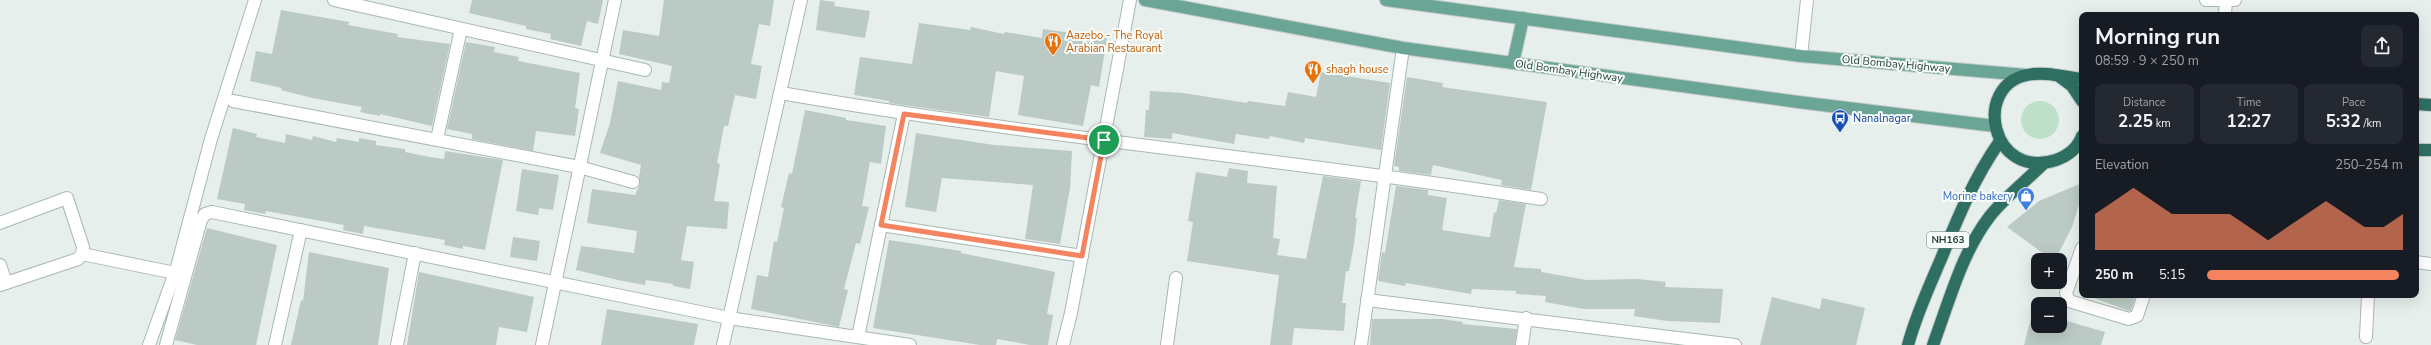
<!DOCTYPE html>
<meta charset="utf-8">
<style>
:root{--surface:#171b24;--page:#242831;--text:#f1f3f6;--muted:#9ea1a6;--accent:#f4845f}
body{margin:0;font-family:"Nunito Sans",sans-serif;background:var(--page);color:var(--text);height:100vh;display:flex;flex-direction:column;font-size:15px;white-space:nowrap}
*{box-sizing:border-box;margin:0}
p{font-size:13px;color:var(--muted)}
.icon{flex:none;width:22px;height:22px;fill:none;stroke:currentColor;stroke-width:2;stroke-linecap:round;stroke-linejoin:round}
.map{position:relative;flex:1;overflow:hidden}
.sheet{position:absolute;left:2079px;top:12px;width:340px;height:286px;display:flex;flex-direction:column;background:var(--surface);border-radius:8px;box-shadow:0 4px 16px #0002}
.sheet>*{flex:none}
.buttons{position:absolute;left:2031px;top:253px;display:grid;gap:8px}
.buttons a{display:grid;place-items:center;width:36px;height:36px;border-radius:8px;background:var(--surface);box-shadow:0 4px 16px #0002;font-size:20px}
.pin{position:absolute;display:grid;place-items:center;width:34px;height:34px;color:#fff;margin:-17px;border:2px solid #fff;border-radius:50%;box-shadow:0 1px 4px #0007}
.round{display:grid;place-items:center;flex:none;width:42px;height:42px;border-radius:8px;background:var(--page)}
.head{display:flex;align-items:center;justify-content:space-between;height:68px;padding:0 16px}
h1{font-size:22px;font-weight:700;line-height:30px}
.stats{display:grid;grid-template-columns:repeat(3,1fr);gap:6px;height:68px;padding:4px 16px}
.stats div{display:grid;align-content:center;border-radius:8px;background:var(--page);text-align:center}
.stats b{font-size:17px;font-weight:700}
.stats small{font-size:11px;font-weight:400}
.stats p{font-size:11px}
.chart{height:112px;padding:8px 16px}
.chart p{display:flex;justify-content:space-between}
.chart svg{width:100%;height:72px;margin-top:4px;fill:var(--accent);opacity:.7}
ul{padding:0 16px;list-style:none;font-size:13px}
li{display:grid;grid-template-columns:64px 48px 1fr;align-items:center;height:30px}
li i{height:10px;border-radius:5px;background:var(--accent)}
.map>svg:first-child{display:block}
</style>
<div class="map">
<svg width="2431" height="345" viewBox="0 0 2431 345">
<rect width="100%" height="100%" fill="#e6efeb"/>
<circle fill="#bfe0c8" cx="2040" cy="120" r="19"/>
<g fill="#bbcac4">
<polygon points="472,0 603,0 598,24 587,21 581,46 550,39 551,34 526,29 526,26 469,13"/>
<polygon points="664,0 774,0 770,26 759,24 751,64 762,66 756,99 735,95 728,126 724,126 717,163 720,164 714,201 729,202 727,229 687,226 681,260 694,262 690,289 673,286 673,284 646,280 645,285 618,280 576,270 581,246 634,253 637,231 587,223 592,189 635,195 640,184 639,177 641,165 600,153 610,123 618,81 661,90 662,82 669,83 672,66 619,54 623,30 659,36"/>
<polygon points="820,0 835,2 834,6 870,11 865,38 816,30"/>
<polygon points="281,10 349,22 348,25 398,34 397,37 450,44 432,126 380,114 380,116 360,112 362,107 312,98 281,90 282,88 250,81 256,51 272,54"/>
<polygon points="919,23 970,30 971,27 1004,34 1005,32 1042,38 1043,29 1107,38 1099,87 1091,85 1083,126 1018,115 1024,76 996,71 989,117 889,103 889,101 854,95 860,57 912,64"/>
<polygon points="466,42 495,47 494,52 519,57 518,61 580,73 575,108 579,109 575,136 536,131 533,151 472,139 472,134 447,129"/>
<polygon points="1321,72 1390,83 1381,150 1305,138 1304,143 1270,136 1269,139 1236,134 1234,144 1172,133 1172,139 1144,137 1146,110 1149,110 1150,91 1183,93 1247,103 1248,101 1285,106 1288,92 1316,97"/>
<polygon points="1407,77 1443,83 1442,87 1547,102 1531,190 1501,185 1502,180 1433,165 1431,175 1399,171 1399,167 1394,166"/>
<polygon points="805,110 846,118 846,120 886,126 881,164 870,162 862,206 869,207 860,244 856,243 844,289 848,290 839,327 751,309 757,275 768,277 774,241 777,242 784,208 781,207 789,173 792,174"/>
<polygon points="233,128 257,134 256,137 285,143 286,134 312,140 313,136 336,142 337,138 359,142 359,138 376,141 376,145 405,149 405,152 430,157 444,159 445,151 503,160 485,250 463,246 463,249 444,245 445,240 364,226 363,234 343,230 344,225 266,211 265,214 244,210 245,204 217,199"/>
<polygon points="916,133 994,145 1072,151 1070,188 1060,244 1025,239 1033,185 942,178 936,212 905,207"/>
<polygon points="1229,168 1248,171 1247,183 1277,186 1273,238 1280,239 1277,255 1306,259 1323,176 1361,181 1355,218 1357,218 1354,244 1349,271 1346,271 1342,303 1346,303 1344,331 1294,328 1292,345 1270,345 1279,275 1187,261 1193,222 1188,221 1196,172 1227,177"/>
<polygon points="522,169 559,175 553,210 539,208 538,215 516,211"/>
<polygon points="2082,183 2082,195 2072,227 2055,260 2052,260 2007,227 2039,201"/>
<polygon points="1396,186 1428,190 1428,195 1447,198 1442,230 1487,237 1490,237 1494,212 1496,213 1499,200 1526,204 1514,267 1541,269 1541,272 1587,280 1638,279 1666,282 1665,287 1723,289 1720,323 1667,321 1634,316 1635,309 1584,309 1545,302 1546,296 1516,294 1516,291 1472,289 1471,294 1406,283 1405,286 1378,281 1382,252 1385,253"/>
<polygon points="207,228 277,245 256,345 197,345 175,340"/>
<polygon points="513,237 540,241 537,261 510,257"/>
<polygon points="889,240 961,251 961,253 1055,272 1047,314 1053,315 1048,345 1030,345 997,339 996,345 980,345 873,328"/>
<polygon points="309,252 389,268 378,345 291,345 301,300 303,301"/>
<polygon points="419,272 534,297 527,332 499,327 496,345 407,345"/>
<polygon points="2086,295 2136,295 2131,310 2129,311"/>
<polygon points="1772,297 1820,309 1822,298 1865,308 1856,345 1760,345"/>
<polygon points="607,309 698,324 694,345 601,345"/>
<polygon points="2033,311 2038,312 2038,326 2060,326 2060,319 2105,332 2101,345 2024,345"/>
<polygon points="1372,319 1442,319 1463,322 1462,324 1517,329 1515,345 1370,345"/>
</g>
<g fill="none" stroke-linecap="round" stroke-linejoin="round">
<g stroke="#a8b8b2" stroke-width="14">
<g id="minor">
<polyline points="334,0 645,70"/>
<polyline points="2206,0 2235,0"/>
<polyline points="2225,15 2226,0"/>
<polyline points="1801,56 1807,0"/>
<path d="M781,93C1033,137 1288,159 1541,199"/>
<polyline points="233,101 579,167 633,182"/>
<polyline points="437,139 461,29"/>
<polyline points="0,223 67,198 83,247 82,254 78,259 0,285"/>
<polyline points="881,225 1082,256"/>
<polyline points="2082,248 2066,293 2069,301 2129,319 2137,316 2144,295"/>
<polyline points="82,254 175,273"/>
<polyline points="2416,262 2431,264"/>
<polyline points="0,265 6,283"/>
<polyline points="1367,300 1735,345"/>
<polyline points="858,337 904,114"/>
<polyline points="2366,337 2368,295"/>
<polyline points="149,345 177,267 211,139 255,0"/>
<polyline points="166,345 201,220 205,214 212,212 729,318 910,345"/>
<polyline points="275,345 301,230"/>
<polyline points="397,345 415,253"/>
<polyline points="542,345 615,0"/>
<polyline points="723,345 801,0"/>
<polyline points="1063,345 1071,313 1130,0"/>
<polyline points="1167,345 1176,278"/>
<polyline points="1361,345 1403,48"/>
<polyline points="1522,345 1526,318"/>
</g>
</g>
<g stroke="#c2cac8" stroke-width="14">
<g id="major">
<polyline points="1145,0 1403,48 1798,102 1995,126"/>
<polyline points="1386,0 1801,56 2026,75"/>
<polyline points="1513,63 1523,18"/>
</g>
</g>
<g stroke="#c2cac8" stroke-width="14">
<g id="highway">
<polyline points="2060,77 2072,86 2082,101"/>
<path d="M2082,79C2064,77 2045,71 2027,75C1972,86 1991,181 2056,160C2067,156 2078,148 2082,136"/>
<polyline points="2416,104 2431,105"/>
<polyline points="2416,150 2431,150"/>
<path d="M1908,345C1916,315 1929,287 1941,259C1958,217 1974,178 2000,141"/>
<path d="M1933,345C1949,302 1962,252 1990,216C2005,197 2026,181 2043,164"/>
</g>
</g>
<use href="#minor" stroke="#fff" stroke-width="12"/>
<use href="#major" stroke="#6aa596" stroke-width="12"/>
<use href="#highway" stroke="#2f6f62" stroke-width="12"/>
</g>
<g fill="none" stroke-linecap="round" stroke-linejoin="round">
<g stroke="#fff" stroke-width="8">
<polygon id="route" points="904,114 1104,140 1082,256 881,225"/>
</g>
<use href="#route" stroke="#f4845f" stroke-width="5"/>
</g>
<defs>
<g id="restaurant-pin" transform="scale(0.9)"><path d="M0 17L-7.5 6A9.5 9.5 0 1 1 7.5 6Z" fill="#e8710a" stroke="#f7fbf9"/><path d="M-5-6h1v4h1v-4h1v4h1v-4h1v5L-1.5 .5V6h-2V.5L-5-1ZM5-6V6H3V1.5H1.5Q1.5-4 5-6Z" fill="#fff"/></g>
<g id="bus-pin" transform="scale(0.9)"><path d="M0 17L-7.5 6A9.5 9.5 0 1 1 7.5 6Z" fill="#1a4fb4" stroke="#f7fbf9"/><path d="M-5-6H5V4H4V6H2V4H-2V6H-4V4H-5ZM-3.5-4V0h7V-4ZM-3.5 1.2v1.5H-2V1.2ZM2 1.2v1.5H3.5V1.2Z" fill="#fff"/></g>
<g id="shop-pin" transform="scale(0.9)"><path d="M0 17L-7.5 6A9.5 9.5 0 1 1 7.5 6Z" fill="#3f7fe0" stroke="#f7fbf9"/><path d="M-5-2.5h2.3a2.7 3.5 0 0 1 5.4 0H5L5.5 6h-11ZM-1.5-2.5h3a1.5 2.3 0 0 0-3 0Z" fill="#fff"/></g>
</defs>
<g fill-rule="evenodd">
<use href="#restaurant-pin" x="1053" y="41"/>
<use href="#restaurant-pin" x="1313" y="69"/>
<use href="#bus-pin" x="1840" y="118"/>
<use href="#shop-pin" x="2026" y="196"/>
</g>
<g text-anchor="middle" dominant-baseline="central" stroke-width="4" stroke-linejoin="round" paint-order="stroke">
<rect fill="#f7fbf9" stroke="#637a73" stroke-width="1" x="1927" y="232" width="42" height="16" rx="3"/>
<g font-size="10" font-weight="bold" fill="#24423a">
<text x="1948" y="240">NH163</text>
</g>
<g font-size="11" fill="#c56008" stroke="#f7fbf9" text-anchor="start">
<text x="1066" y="35">Aazebo - The Royal<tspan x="1066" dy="13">Arabian Restaurant</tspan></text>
<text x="1326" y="69">shagh house</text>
</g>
<g font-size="11" fill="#24423a" stroke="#f7fbf9">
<text transform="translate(1896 64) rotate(5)">Old Bombay Highway</text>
<text transform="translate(1569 71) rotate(8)">Old Bombay Highway</text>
</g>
<g font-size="11" fill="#164399" stroke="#f7fbf9" text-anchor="start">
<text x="1853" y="118">Nanalnagar</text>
</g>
<g font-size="11" fill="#366cbe" stroke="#f7fbf9" text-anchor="end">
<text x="2013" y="196">Morine bakery</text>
</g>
</g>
</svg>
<div class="buttons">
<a>+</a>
<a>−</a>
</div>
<div class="pin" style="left:1104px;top:140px;background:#1e9e55"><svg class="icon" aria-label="arrive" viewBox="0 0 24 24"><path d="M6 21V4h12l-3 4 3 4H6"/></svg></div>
<section class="sheet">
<div class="head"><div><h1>Morning run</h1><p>08:59 · 9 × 250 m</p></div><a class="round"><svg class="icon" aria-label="share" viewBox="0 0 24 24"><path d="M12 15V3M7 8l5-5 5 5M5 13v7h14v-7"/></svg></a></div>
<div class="stats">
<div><p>Distance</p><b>2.25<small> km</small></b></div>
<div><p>Time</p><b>12:27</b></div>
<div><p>Pace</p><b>5:32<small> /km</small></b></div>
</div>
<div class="chart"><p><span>Elevation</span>250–254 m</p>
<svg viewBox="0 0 160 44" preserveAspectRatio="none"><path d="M0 44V22L10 14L20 6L30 14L40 22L50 22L60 22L70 22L80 30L90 38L100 30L110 22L120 14L130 22L140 30L150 30L160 22V44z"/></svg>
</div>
<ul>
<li><b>250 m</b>5:15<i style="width:98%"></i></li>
</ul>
</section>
</div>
